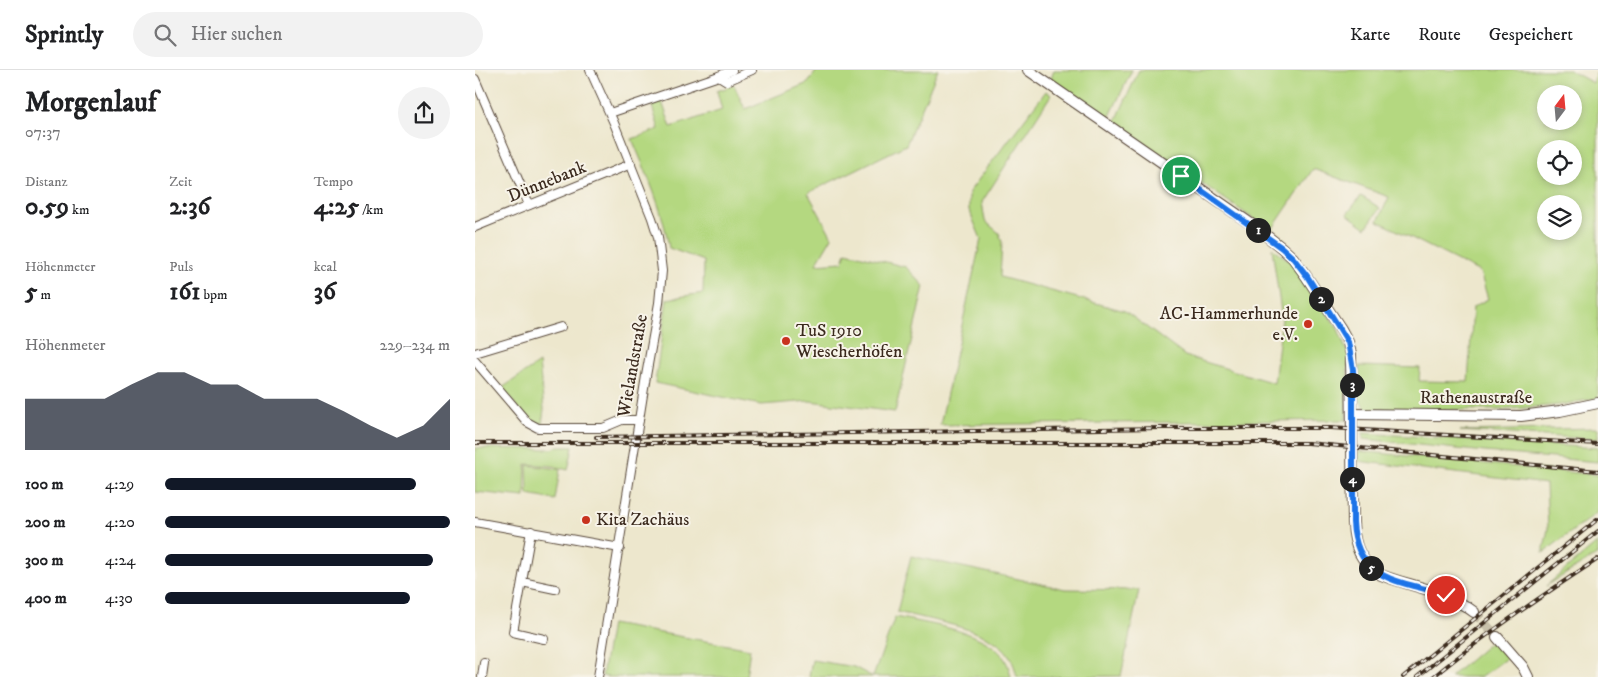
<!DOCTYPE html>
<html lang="de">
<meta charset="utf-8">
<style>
:root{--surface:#fff;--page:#f2f2f2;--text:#202124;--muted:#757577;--line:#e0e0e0;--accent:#111827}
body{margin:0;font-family:"IM FELL DW Pica",serif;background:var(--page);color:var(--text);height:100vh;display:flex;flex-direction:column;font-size:19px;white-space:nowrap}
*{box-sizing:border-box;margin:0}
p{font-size:16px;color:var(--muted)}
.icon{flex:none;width:28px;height:28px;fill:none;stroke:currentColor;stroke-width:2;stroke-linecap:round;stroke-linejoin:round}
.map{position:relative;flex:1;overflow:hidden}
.panel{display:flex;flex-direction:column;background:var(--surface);width:475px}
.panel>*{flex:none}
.needle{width:32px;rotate:16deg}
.controls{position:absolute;left:1062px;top:15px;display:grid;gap:10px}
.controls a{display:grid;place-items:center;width:45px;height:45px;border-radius:50%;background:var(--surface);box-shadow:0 2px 8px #0003;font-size:25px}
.pin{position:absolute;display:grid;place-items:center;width:42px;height:42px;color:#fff;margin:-21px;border:2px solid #fff;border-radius:50%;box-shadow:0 1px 5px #0007}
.km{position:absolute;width:25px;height:25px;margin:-12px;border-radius:50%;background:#222;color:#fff;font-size:14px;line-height:25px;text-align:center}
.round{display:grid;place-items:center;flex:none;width:52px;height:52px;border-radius:26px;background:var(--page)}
.head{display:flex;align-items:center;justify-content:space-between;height:85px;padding:0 25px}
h1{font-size:28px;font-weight:700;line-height:38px}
.figures{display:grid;grid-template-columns:repeat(3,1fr);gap:8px;height:85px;padding:5px 25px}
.figures div{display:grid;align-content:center}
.figures b{font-size:25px;font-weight:700}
.figures small{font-size:14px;font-weight:400}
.figures p{font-size:14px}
.chart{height:140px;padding:10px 25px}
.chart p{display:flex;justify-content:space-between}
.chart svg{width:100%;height:90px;margin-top:5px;fill:var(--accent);opacity:.7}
ul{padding:0 25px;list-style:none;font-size:16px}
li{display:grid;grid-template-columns:80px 60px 1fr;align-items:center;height:38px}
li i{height:12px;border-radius:6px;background:var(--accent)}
header{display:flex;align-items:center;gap:30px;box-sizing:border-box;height:70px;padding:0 25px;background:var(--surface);border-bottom:1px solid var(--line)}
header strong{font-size:24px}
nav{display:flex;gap:28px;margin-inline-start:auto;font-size:18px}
.search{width:350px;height:45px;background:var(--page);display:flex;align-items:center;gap:12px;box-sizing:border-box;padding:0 18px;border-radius:28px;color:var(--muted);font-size:19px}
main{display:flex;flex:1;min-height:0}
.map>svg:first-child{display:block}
</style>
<header>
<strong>Sprintly</strong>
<div class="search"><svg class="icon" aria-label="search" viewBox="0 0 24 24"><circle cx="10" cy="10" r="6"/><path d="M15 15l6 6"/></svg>Hier suchen</div>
<nav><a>Karte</a><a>Route</a><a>Gespeichert</a></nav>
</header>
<main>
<section class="panel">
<div class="head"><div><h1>Morgenlauf</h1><p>07:37</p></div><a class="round"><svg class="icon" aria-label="share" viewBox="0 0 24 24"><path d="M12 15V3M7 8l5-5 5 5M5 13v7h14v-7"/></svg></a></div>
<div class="figures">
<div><p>Distanz</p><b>0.59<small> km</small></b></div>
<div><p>Zeit</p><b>2:36</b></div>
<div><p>Tempo</p><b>4:25<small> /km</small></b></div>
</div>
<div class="figures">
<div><p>Höhenmeter</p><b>5<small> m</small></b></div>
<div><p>Puls</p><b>161<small> bpm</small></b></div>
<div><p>kcal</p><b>36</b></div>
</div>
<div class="chart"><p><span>Höhenmeter</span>229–234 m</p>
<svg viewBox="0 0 160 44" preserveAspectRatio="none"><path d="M0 44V19L10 19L20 19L30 19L40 12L50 6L60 6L70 12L80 12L90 19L100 19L110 19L120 25L130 32L140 38L150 32L160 19V44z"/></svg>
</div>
<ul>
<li><b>100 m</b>4:29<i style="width:88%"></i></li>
<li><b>200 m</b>4:20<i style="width:100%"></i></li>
<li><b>300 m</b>4:24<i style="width:94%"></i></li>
<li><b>400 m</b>4:30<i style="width:86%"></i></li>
</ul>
</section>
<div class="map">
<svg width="1123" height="607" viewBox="0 0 1123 607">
<rect width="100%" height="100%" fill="#f7f3e8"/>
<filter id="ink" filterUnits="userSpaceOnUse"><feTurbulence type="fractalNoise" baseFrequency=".02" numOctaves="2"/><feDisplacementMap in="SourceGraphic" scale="10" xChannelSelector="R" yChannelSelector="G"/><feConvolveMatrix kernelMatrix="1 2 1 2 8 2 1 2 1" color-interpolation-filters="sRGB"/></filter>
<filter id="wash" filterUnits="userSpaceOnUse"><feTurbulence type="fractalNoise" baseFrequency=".0096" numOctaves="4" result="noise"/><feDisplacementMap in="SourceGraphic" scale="20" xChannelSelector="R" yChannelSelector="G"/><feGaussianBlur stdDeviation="1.12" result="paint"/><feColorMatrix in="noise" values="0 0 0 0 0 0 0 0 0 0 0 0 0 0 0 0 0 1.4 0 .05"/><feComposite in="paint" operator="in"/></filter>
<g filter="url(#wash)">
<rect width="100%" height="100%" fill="#ede7cd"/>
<g fill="#b4d880" stroke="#78814f" fill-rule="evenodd">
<path d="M342,0H463L431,75L333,123L357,167L341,194L368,192L371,182L431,197L449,216L420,342L335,331L286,335L180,313L192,229L228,223L229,191L194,178C188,140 172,104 157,69L184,59L176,33L186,29L196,57L247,40L242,21L259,15L270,39L333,13Z"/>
<polygon points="579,0 657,0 634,48 576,9"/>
<path d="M664,0H1094L1118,13L1120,4L1123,6V328L1085,335L1024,340L891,339L884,329V296L945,298L944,311L993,312L998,237L1013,229L1005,202L903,151L914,127L838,99L796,161L640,53ZM1071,24H1099V51H1071ZM1071,79H1099V106H1071ZM1071,134H1099V161H1071Z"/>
<polygon points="571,21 576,25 507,132 510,151 524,163 527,172 525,207 650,241 710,286 799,313 807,249 797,178 816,192 863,259 873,285 871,350 465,355 506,169 494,140 494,122"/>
<polygon points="886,126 905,138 891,158 872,144"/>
<path d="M64,293L69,339L67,354C50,352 38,330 27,318Z"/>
<polygon points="1123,358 1123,369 1121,369 985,361"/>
<polygon points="888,363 1123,378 1123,392 1010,382 888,369"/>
<polygon points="81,377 98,377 93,400 78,396 51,394 50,427 0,422 0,378 78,379"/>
<polygon points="883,381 1123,405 1123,442 1068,483 1073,459 1071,414 882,391"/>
<polygon points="52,395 85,399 80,430 53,425"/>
<polygon points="1123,472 1123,484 1071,516"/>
<path d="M436,486L590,519L664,520L646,606L542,607C540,597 536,586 529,579C509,558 450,549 422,542Z"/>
<path d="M420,547C449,553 501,560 522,580C531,588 534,597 536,607H334L337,590L379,597L398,607Z"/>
<polygon points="136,554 275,579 271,607 134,607 127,606"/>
<polygon points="1016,572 1033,587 1006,607 975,607"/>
</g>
</g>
<g filter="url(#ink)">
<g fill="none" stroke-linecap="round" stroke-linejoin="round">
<polyline stroke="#c9c1aa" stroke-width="10" stroke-dasharray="10 5" stroke-linecap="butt" points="999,542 1022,567"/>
<g stroke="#564638" stroke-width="10">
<g id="street">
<polyline points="115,0 139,53 177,148 183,167 187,201 184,233 171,306 123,607"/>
<polyline points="244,6 252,11 277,0"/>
<polyline points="0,9 54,135"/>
<polyline points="135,43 244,6 257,0"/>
<polyline points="0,157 156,94"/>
<polyline points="0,283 86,257"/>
<polyline points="0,291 52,352 63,358 128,358 147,350 164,350"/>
<polyline points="0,452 145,478"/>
<polyline points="56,461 38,562 69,569"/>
<polyline points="47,512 80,519"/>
<polyline points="7,607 9,593"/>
</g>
</g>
<g stroke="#564638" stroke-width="12">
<g id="secondary">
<path d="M553,0L782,158L807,178L818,188L831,206L866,259L873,272L876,284L878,453C879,476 885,492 906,505C938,517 972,521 999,542"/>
<polyline points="877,344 1046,346 1085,341 1123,333"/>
<polyline points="1022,567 1048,597 1053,607"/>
</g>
</g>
<use href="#street" stroke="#fff" stroke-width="8"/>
<use href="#secondary" stroke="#fff" stroke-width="10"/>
<g stroke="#3b2a1e" stroke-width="4">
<g id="rail">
<polyline points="121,367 686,358 855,358 1123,374"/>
<polyline points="0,373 833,373 1123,401"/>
<polyline points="928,607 1123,449"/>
<polyline points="942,607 1123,461"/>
<path d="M958,607C1010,564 1066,526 1123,489"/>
</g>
</g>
<use href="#rail" stroke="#f7f3e8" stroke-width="2" stroke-dasharray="5.5" stroke-linecap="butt"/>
</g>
</g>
<g fill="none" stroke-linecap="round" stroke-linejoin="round" filter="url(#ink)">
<g stroke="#fff" stroke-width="10">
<path id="route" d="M706,106L807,178L818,188L832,206L873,272L878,300V452C881,512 925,510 971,525"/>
</g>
<use href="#route" stroke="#1a73e8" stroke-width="6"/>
</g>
<g fill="#c8321e" stroke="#f7f3e8" stroke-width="2">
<circle cx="833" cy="254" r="5"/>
<circle cx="311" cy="271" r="5"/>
<circle cx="111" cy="450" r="5"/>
</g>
<g text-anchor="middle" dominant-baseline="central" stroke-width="4" stroke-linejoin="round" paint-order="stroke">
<g font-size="18" fill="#3b2a1e" stroke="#f7f3e8">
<text transform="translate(72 112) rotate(-22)">Dünnebank</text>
<text transform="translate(158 296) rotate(-80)">Wielandstraße</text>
<text x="1001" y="328">Rathenaustraße</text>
</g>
<g font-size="18" fill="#3b2a1e" stroke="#f7f3e8" text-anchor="start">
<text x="823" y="244" text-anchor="end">AC-Hammerhunde<tspan x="823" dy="21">e.V.</tspan></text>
<text x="321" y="261">TuS 1910<tspan x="321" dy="21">Wiescherhöfen</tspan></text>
<text x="121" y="450">Kita Zachäus</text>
</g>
</g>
</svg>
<div class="controls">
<a><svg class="needle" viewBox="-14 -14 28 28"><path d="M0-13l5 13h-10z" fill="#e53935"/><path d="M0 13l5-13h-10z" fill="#757577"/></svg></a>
<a><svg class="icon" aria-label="locate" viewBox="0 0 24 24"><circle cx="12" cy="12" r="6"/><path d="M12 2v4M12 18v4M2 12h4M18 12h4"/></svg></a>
<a><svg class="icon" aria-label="layers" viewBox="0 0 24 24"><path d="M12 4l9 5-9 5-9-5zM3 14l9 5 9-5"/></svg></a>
</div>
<div class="pin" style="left:706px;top:106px;background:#1e9e55"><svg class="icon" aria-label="arrive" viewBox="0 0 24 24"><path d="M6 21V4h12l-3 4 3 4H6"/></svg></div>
<div class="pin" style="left:971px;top:525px;background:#d93025"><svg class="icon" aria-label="check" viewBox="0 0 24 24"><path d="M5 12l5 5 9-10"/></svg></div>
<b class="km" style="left:783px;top:160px">1</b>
<b class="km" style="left:846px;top:229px">2</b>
<b class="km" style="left:877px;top:315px">3</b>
<b class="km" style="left:877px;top:409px">4</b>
<b class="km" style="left:896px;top:498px">5</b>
</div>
</main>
